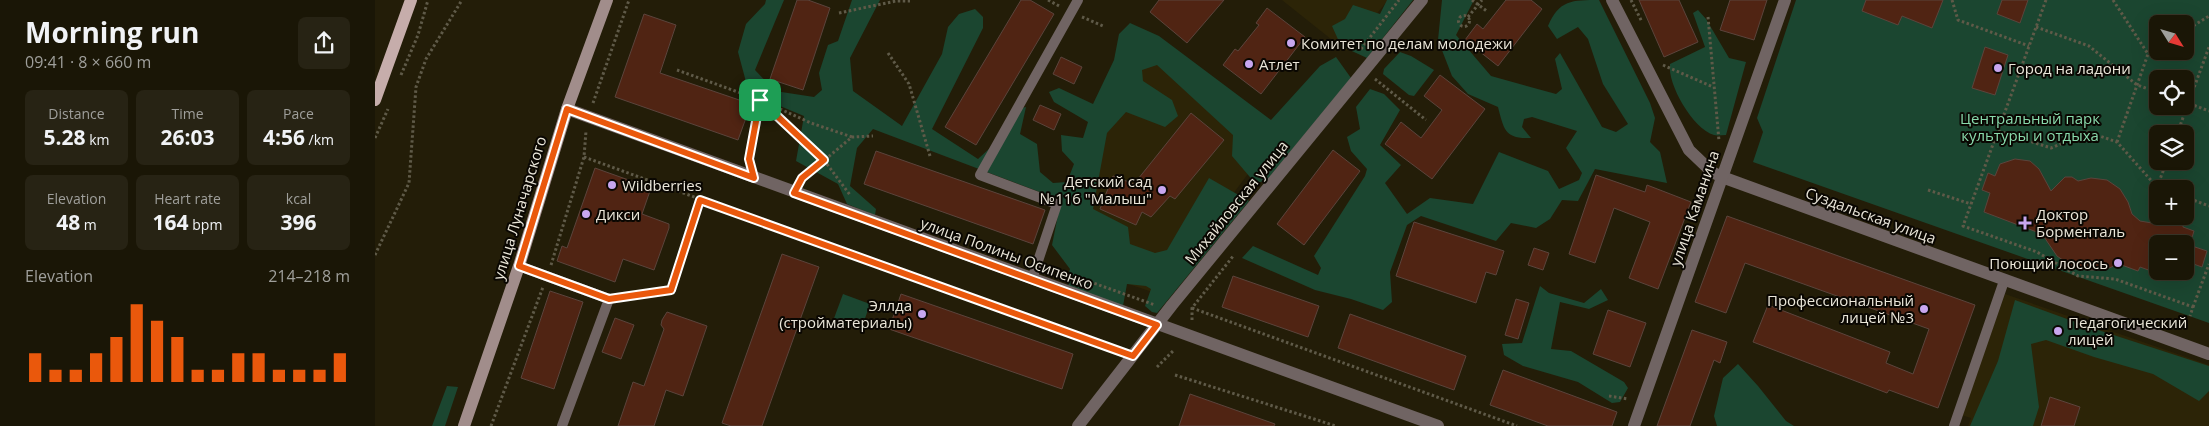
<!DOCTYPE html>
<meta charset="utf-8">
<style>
:root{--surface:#1a1606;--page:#272314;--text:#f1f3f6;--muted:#9f9f9b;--line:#383528;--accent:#ea580c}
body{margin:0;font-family:"Open Sans",sans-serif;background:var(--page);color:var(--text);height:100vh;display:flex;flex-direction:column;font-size:19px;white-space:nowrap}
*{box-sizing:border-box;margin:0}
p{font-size:16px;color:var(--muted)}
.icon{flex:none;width:28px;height:28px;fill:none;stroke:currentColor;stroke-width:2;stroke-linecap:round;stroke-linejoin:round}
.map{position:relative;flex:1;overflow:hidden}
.panel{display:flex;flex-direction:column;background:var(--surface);width:375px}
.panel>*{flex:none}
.needle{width:32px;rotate:127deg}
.fabs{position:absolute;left:1774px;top:15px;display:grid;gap:10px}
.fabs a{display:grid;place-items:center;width:45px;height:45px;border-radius:8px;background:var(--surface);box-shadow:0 5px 20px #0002,0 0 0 1px var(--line);font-size:25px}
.pin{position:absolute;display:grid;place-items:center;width:42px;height:42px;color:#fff;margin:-21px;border-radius:10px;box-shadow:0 2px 8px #0006}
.round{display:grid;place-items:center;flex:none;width:52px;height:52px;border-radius:8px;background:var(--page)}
.overview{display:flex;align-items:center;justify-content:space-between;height:85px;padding:0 25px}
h1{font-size:28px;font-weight:700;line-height:38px}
.metrics{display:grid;grid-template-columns:repeat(3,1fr);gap:8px;height:85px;padding:5px 25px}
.metrics div{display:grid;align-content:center;border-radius:8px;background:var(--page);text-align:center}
.metrics b{font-size:21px;font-weight:700}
.metrics small{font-size:14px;font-weight:400}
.metrics p{font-size:14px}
.chart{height:140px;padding:10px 25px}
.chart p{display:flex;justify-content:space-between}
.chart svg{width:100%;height:90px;margin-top:5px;stroke:var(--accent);stroke-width:6}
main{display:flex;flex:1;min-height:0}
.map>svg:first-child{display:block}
</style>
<main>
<section class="panel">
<div class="overview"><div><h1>Morning run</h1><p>09:41 · 8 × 660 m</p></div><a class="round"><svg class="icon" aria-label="share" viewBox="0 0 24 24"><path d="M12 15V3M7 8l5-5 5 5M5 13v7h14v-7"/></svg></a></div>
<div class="metrics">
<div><p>Distance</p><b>5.28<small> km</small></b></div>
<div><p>Time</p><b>26:03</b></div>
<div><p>Pace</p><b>4:56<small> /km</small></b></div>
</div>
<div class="metrics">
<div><p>Elevation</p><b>48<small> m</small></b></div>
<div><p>Heart rate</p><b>164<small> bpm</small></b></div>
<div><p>kcal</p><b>396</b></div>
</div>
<div class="chart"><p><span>Elevation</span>214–218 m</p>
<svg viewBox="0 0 160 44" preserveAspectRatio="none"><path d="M5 44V30M15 44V38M25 44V38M35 44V30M45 44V22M55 44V6M65 44V14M75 44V22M85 44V38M95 44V38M105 44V30M115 44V30M125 44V38M135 44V38M145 44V38M155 44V30"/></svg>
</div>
</section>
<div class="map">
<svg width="1834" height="426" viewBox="0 0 1834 426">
<rect width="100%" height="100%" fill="#231d08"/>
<g fill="#2c2407">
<polygon points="907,0 1013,0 971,51"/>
<polygon points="762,34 899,139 783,294 689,262"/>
<polygon points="1630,294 1834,365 1834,426 1593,426 1596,418 1586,415"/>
</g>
<g fill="#1b4630" fill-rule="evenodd">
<polygon points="391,0 409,0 380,70 400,91 439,97 447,90 444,73 453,45 463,41 477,0 505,0 475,58 478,91 527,126 567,54 573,27 584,14 600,9 608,17 608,28 557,129 603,159 627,137 637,111 651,107 645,134 662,144 665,172 678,183 692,182 699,164 687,151 686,135 708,138 713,122 679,102 674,92 684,88 718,104 739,60 744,34 755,23 784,36 896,120 945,66 961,57 976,78 891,181 880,183 857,156 858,135 782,65 767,70 768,81 797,100 803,116 790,127 751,112 732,133 718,209 753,227 755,244 780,253 792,250 834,178 874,201 782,313 777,312 770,306 776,289 771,286 752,284 748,306 697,291 691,280 695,269 677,245 686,200 498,129 482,148 475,186 501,209 500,215 472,204 463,184 421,161 429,116 374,93 363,52 371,24 390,4"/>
<polygon points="1012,0 1038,0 992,58 966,46 957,26 970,19 978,5 1005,14"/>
<path d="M1067,0H1099L1081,35L1116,76L1181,94L1187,89L1180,59L1185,53L1227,127L1241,132L1253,124L1228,84L1213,39L1203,27L1182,39L1173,26C1184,0 1197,0 1224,0L1275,103L1280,118L1275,142L1285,152L1292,183L1220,169L1203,201L1187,200L1175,219L1161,228L1136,223L1121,241L1046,216L1032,225L1015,272L1017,302L1008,310L976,299L940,290L867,258L878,246L943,275L946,268L939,256L990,176L992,169L976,151L972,137L985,129L981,107L995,89L1009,94L1025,110L1005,145L1026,165L1010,183L1032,214L1055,198L1098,204L1124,152L1173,171L1184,189L1204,180L1207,173L1191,148L1202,131L1157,117L1149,119L1147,127L1156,138C1130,139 1129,130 1123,107L1093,94L1077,76L1063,40Z"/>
<path d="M1421,0H1834V323L1378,162L1388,132L1382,118ZM1782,24H1810V51H1782ZM1782,79H1810V106H1782ZM1782,134H1810V161H1782ZM1782,189H1810V216H1782ZM1782,244H1810V271H1782Z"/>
<path d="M1323,10L1331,19L1354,58L1371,62L1351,135C1347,135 1342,136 1339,135C1318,129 1292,84 1295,64L1330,47L1318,13Z"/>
<polygon points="1025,52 1036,56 1059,70 1039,96 1034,95 1008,74 1009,69"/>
<polygon points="1165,286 1174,293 1209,303 1226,289 1233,300 1214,309 1185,302 1176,349 1196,351 1249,382 1253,388 1245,402 1237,403 1203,382 1148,366 1129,355 1127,344 1147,343"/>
<polygon points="468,294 495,304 486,330 458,321"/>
<polygon points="1640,300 1714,327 1834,366 1834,391 1824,401 1778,374 1719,357 1671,340 1656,344 1664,407 1658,426 1595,426 1623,361"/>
<polygon points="1363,364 1383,386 1411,421 1419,426 1342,426 1339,416 1348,378"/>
<polygon points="72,386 83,387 70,426 57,426"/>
</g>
<g fill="#502413" stroke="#5b443c">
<polygon points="422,0 433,0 455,8 428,90 395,79"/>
<polygon points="646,0 655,0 679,14 601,145 570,127"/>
<polygon points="784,0 849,0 812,43 775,12"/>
<polygon points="1131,0 1156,0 1167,9 1123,66 1090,40 1102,24 1108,29"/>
<polygon points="1264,0 1304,0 1323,42 1289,57"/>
<polygon points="1355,0 1392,0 1379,40 1345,30"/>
<polygon points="1491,0 1568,0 1557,28 1527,16 1523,25 1487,11"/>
<polygon points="1627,0 1653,0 1645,23 1622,14"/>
<polygon points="892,8 930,37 886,94 848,65 860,49 863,51 884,25 881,23"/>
<polygon points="269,14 301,25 285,73 376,104 363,140 240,97"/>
<polygon points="1610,47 1633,55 1620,95 1597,88"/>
<polygon points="686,57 707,67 699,84 678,74"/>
<polygon points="1065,75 1110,109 1057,179 1010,144 1026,122 1046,138 1067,110 1049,96"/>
<polygon points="665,105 686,114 679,130 658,120"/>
<polygon points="816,113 849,140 800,199 795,196 776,217 767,212 761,225 725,209 738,176 759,184"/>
<polygon points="958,150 985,171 929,245 902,224"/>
<polygon points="501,151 670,210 658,244 489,184"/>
<polygon points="1640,159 1655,161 1664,169 1676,191 1690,177 1697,177 1703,181 1716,178 1732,180 1745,189 1753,202 1757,214 1765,221 1777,223 1791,221 1795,216 1804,216 1808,221 1808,227 1819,231 1815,244 1811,244 1832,251 1827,267 1810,261 1810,244 1782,244 1782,273 1765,267 1763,271 1744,264 1729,270 1711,270 1698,267 1682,256 1667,234 1609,212 1615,193 1607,190 1613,173 1620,176 1625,164"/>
<polygon points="220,168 276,188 267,214 294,224 294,228 279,270 248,259 240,282 182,261 187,246 192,248"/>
<polygon points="1221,175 1270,192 1272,185 1316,202 1283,289 1254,278 1275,222 1239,208 1220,263 1194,254"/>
<polygon points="1352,216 1600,305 1563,408 1514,390 1512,393 1378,342 1393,305 1515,352 1511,363 1538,374 1554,329 1370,263 1351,313 1320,302"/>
<polygon points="1039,222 1129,251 1121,275 1111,272 1101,303 1021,276"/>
<polygon points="1159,248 1174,253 1168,270 1153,265"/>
<polygon points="407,254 444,267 387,426 356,426 347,423"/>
<polygon points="858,276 944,306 933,337 847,307"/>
<polygon points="175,291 208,302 179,389 146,378"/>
<polygon points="526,294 698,354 687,389 514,329"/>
<polygon points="1141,299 1154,303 1143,339 1130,335"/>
<polygon points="1233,310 1271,323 1255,367 1218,354"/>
<polygon points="292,312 332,326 308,396 291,390 279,426 243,426 258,382 269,386 289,329 286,325 287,320"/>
<polygon points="975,314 1091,356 1079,390 963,348"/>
<polygon points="240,318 259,325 246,359 227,352"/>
<polygon points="1317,330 1352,342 1345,363 1339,360 1315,426 1282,426"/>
<polygon points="1128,370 1242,412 1237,426 1173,426 1115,405"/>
<polygon points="815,394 900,424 899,426 804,426"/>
<polygon points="1675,397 1705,407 1699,426 1666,426"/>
</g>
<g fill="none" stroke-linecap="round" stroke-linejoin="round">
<g stroke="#5f5a48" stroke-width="3" stroke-dasharray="2.5 2.5" stroke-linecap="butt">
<polyline points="673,0 686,7"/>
<polyline points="1097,0 1113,12"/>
<polyline points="1256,0 1267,22"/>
<polyline points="1577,0 1583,20 1654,46"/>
<polyline points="1671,0 1588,226 1662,252 1703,276 1740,279 1818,307 1815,316"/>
<polyline points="1738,0 1773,54"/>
<polyline points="464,13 521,1 535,1"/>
<circle cx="1089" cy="21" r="5.5"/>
<polyline points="707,17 728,26"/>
<polyline points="1093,17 1107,0"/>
<polyline points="1333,17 1344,141"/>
<polyline points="1661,27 1714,46 1762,85 1782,92"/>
<polyline points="1810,31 1834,16"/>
<polyline points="986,49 1024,0"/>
<polyline points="513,53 534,84 555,156"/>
<polyline points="1288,65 1338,87"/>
<polyline points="302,70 385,100 436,123 477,137"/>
<polyline points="26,75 43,35 53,0"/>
<polyline points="1000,79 1051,120"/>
<polyline points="387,102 449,160 475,195"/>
<polyline points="1810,102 1834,111"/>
<polyline points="218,103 254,0"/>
<polyline points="1623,131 1676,148 1713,132 1742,142 1782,187 1786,189"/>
<polyline points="1802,134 1834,47"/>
<polyline points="0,138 13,109"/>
<polyline points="1742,142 1773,54 1782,49"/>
<polyline points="209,157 744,351"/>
<polyline points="375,160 385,100"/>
<polyline points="427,179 477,137 498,136"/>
<polyline points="1782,187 1792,161"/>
<polyline points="1553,190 1596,204"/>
<polyline points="1810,197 1834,206"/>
<polyline points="0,255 34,183 41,87 51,59 87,0"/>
<polyline points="176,265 209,157 211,131"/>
<polyline points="710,280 780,305"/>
<polyline points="246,297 296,290 325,200"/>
<polyline points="1818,307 1834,264"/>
<polyline points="817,308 1142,426"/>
<polyline points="817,320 817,308 859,255"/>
<polyline points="782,367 799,350"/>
<polyline points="800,375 961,426"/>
<polyline points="1234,396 1253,399"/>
<polyline points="116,426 168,287"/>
</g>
<g stroke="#706463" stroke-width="10">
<polyline points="144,266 234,299 187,426"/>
<polyline points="657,279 682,204 605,175 703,0"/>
<polyline points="1579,426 1629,281"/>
</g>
<g stroke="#706463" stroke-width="12">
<polyline points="1237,0 1314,150 1337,172 1347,177 1834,354"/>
<polyline points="192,109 1063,426"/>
<polyline points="703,426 797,305 1047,0"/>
<polyline points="1259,426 1410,0"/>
</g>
<polyline stroke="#a18d8b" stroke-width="12" points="89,426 144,266 192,109 232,0"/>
<polyline stroke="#c6adab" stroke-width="12" points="0,100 36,0"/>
</g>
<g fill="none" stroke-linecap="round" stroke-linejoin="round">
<g stroke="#fff" stroke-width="10">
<polygon id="route" points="385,100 449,160 427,178 419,193 782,325 758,356 325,200 296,290 234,299 144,266 192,109 379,178 374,159"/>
</g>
<use href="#route" stroke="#ea580c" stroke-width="6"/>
</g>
<g fill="#c8a6ef" stroke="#0a0702" stroke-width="2">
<circle cx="916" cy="43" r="5"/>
<circle cx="874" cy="64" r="5"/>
<circle cx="1623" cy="68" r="5"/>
<circle cx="237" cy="185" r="5"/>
<circle cx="787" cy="190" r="5"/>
<circle cx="211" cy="214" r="5"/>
<path d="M1647.5 215.5h5v5h5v5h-5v5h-5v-5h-5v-5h5z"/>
<circle cx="1743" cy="263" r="5"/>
<circle cx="1549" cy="309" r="5"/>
<circle cx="547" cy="314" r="5"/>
<circle cx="1683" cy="331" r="5"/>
</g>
<g text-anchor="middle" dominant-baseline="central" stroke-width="4" stroke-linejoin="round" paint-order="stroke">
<g font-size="15" fill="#eae6d9" stroke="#0a0702" text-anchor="start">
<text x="926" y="43">Комитет по делам молодежи</text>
<text x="884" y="64">Атлет</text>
<text x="1633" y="68">Город на ладони</text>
<text x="777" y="181" text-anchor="end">Детский сад<tspan x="777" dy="17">№116 "Малыш"</tspan></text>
<text x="247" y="185">Wildberries</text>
<text x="221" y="214">Дикси</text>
<text x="1661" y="214">Доктор<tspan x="1661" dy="17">Борменталь</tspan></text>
<text x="1733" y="263" text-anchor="end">Поющий лосось</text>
<text x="1539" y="300" text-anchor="end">Профессиональный<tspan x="1539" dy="17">лицей №3</tspan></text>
<text x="537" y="305" text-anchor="end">Эллда<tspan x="537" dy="17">(стройматериалы)</tspan></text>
<text x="1693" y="322">Педагогический<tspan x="1693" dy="17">лицей</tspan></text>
</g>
<g font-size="15" fill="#89daac" stroke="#0a0702">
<text x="1655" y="118">Центральный парк<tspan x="1655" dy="17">культуры и отдыха</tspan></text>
</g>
<g font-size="15" fill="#eae6d9" stroke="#0a0702">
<text transform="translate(861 202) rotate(-51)">Михайловская улица</text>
<text transform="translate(144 208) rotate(-73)">улица Луначарского</text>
<text transform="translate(1319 208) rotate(-71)">улица Каманина</text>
<text transform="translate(1496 215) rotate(20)">Суздальская улица</text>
<text transform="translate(632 253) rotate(20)">улица Полины Осипенко</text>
</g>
</g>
</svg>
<div class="fabs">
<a><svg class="needle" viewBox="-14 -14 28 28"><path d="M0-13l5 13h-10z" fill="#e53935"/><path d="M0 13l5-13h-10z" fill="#9f9f9b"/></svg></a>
<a><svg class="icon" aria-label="locate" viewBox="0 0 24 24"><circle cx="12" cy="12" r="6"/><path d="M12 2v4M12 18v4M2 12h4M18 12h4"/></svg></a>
<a><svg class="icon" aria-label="layers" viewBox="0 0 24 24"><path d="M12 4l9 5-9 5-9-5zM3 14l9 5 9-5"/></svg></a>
<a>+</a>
<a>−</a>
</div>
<div class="pin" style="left:385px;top:100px;background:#1e9e55"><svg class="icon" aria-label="arrive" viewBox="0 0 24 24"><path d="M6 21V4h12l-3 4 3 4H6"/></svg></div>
</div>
</main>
